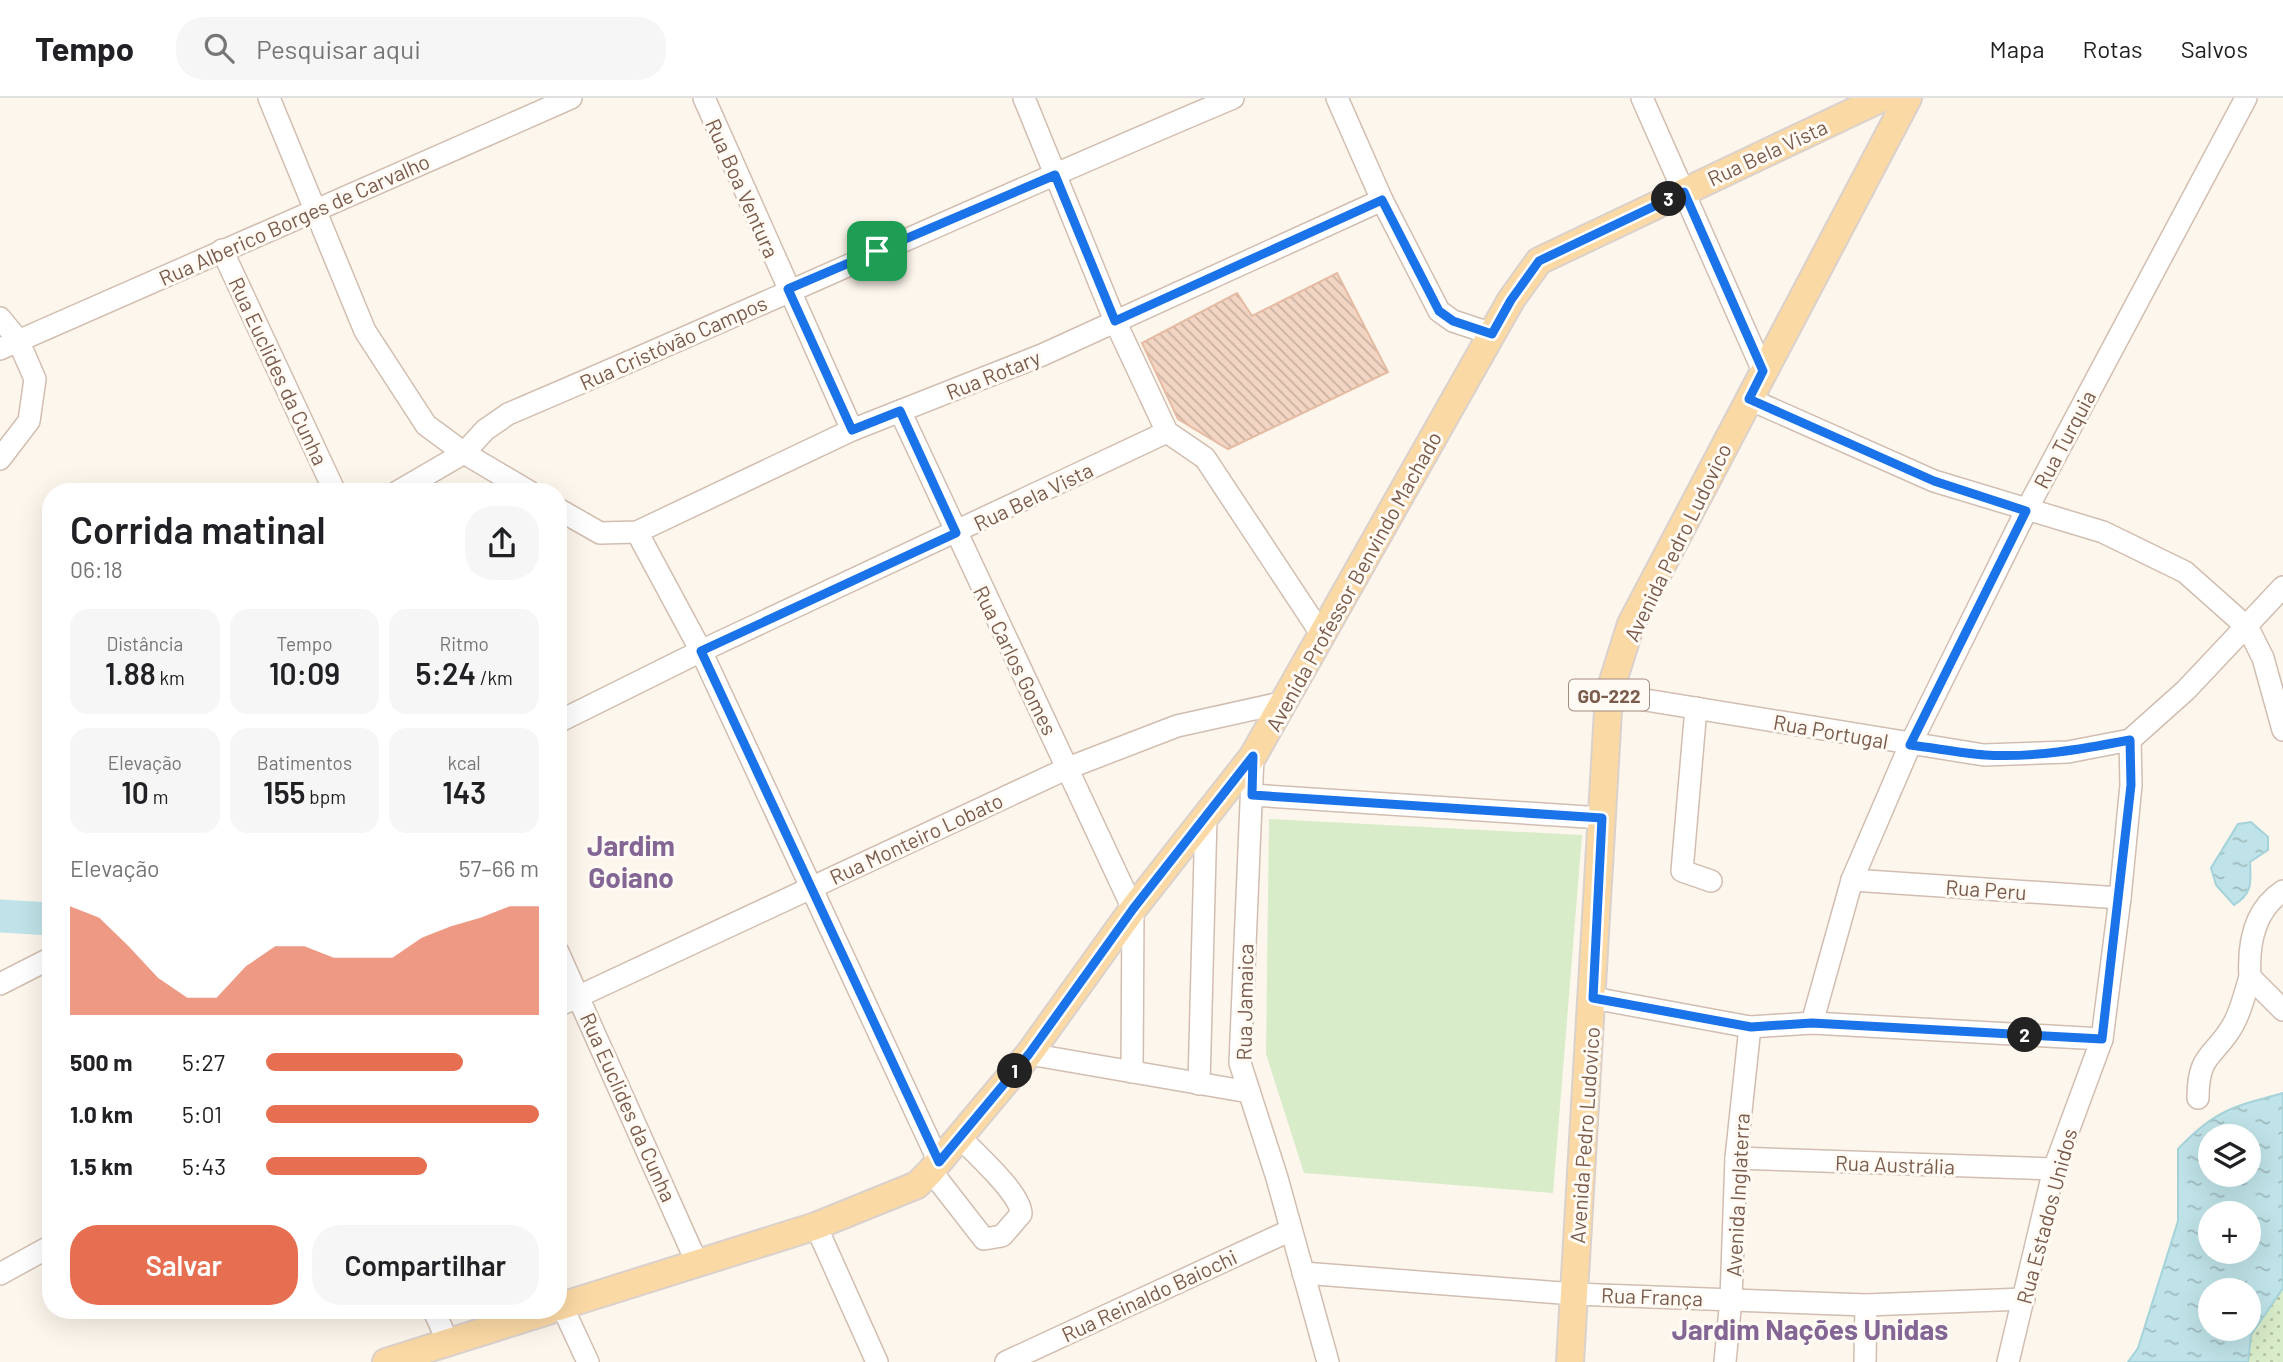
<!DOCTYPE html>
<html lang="pt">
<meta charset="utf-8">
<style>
:root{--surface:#fff;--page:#f6f6f6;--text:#202124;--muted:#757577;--line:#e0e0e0;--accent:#e76f51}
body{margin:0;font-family:Barlow,sans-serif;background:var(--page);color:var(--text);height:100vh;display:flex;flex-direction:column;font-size:26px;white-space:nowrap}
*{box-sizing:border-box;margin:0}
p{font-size:23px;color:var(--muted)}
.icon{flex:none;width:38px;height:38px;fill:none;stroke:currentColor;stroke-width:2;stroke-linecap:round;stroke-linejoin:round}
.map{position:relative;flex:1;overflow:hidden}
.side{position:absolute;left:42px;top:385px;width:525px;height:836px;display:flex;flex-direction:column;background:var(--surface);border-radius:28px;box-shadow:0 7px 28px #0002}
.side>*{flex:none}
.controls{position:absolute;left:2198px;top:1026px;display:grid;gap:14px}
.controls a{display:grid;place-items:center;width:63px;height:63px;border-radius:50%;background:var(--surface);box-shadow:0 7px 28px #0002;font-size:35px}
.pin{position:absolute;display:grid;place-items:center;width:60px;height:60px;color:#fff;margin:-30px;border-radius:14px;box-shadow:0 4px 10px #0006}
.km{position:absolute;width:35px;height:35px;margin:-18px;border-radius:50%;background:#222;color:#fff;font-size:19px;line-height:35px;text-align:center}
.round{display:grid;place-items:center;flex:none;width:74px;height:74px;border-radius:28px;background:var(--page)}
.summary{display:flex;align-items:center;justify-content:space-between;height:119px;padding:0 28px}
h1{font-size:38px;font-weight:600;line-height:52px}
.metrics{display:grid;grid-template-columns:repeat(3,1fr);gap:10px;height:119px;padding:7px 28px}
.metrics div{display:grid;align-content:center;border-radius:18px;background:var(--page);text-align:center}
.metrics b{font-size:30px;font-weight:600}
.metrics small{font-size:19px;font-weight:400}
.metrics p{font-size:19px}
.chart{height:196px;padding:14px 28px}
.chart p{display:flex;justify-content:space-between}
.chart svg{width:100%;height:126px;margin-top:7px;fill:var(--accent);opacity:.7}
.button{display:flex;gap:14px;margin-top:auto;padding:14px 28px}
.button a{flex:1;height:80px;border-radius:28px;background:var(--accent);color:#fff;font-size:28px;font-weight:600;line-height:80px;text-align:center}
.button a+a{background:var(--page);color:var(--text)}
ul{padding:0 28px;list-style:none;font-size:23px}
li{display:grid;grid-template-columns:112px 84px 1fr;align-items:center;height:52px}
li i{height:18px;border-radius:9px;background:var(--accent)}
header{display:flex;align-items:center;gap:42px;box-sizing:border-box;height:98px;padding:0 35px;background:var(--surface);border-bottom:2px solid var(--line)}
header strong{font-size:33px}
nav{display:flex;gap:38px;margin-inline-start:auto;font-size:24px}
.search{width:490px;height:63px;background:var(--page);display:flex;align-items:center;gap:18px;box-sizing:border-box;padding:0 24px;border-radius:28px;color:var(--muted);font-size:26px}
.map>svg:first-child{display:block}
</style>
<header>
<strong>Tempo</strong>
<div class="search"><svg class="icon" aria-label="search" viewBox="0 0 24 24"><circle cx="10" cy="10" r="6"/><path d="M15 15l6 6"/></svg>Pesquisar aqui</div>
<nav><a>Mapa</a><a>Rotas</a><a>Salvos</a></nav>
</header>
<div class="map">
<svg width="2283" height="1264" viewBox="0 0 2283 1264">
<defs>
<pattern id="grass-dots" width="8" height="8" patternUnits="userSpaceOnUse" patternTransform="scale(1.75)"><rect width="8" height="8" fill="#d8ecc9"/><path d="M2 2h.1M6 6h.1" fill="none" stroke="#b4c2a5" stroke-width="1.8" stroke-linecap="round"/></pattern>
<pattern id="water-ripples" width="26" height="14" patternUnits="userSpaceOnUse" patternTransform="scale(1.75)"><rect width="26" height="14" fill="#bfe3e8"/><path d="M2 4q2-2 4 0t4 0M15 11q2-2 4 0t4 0" fill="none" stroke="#a0bbbe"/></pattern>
<pattern id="building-back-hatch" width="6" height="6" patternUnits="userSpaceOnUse" patternTransform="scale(1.75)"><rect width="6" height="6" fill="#f3d5c3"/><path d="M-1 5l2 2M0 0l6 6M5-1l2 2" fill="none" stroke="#cab0a1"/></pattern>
</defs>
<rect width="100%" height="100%" fill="#fdf6ec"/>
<polygon fill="url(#grass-dots)" points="2283,1190 2283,1264 2248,1264 2251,1237"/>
<polygon fill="#d8ecc9" points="1269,721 1582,737 1553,1095 1304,1075 1266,956"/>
<g fill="url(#water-ripples)" stroke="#a5d3da" stroke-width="2" fill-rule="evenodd">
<path d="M2251,724L2268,739V752L2250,764C2251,784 2253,795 2234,807L2216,787L2211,770L2238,726Z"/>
<path d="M2283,995V1190L2251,1237L2248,1264H2128L2138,1250L2178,1123V1051C2215,1012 2232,1009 2283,995ZM2210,1038H2249V1076H2210ZM2210,1115H2249V1153H2210ZM2210,1192H2249V1230H2210Z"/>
</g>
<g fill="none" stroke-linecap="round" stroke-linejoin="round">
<polyline stroke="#bfe3e8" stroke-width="33" points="0,818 51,821"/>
</g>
<polygon fill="url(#building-back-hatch)" stroke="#e6bba3" stroke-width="2" points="1337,175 1388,274 1228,351 1178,321 1142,245 1237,195 1252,218"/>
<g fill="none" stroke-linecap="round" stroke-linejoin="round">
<g stroke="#d1beb0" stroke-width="24">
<g id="minor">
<polyline points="269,0 365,233 426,327 464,355 530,394"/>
<polyline points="704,0 852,332"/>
<polyline points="1024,0 1115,223 1167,334 1205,360 1322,537"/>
<polyline points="1337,0 1382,102 1439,213 1453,223 1492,236"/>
<polyline points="1642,0 1763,273"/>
<polyline points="222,152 335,394"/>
<polyline points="0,220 18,242 35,281 29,323 0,361"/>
<polyline points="0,251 571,0"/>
<polyline points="1749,301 1934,383 2103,434 2185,474 2248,530 2263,560 2283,632"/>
<polyline points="900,313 1133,811 1132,974"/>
<path d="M397,394L464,355L485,332L508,316C751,213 990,102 1233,0"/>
<polyline points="558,411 600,435 637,434 852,332 1042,257 1382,102"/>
<polyline points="637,434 701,553 939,1064"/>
<polyline points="1609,596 1984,657 2068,654 2130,642 2186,592 2283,489"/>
<polyline points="1696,610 1682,773 1711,783"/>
<polyline points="558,624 701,553 1167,334"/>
<polyline points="1253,658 1240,965 1277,1080 1328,1264"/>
<polyline points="1252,697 1602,720"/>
<polyline points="1852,782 2120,800"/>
<path d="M2283,793C2254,812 2248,847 2250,879L2283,912"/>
<polyline points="558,854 697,1165"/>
<polyline points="0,886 51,860"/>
<polyline points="1593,900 1750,929 1812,925 2102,941"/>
<polyline points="558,908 1068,670 1177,628 1285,604"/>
<polyline points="1812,925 1852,782 1910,647 2026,413 2246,0"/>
<polyline points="1029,956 1249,994"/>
<polyline points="1199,986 1206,719"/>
<path d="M2198,1000C2198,955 2214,960 2233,927C2241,913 2245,895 2250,879"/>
<polyline points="1736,1060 2054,1071"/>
<path d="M931,1073L984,1141L1002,1138L1021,1116C1021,1095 975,1056 960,1039"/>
<polyline points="816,1128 877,1264"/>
<polyline points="1303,1175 1574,1196 1866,1207 2024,1201"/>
<polyline points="0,1176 51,1148"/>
<polyline points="562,1208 588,1264"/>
<polyline points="434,1213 448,1244"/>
<polyline points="1006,1264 1291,1132"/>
<polyline points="1725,1264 1731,1201 1736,1060 1750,929"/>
<polyline points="1865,1264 1866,1207"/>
<polyline points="2008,1264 2054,1071 2102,941 2120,800 2131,687 2130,642"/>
</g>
</g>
<g stroke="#dad1cd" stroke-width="30">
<g id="major">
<polyline points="558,1209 816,1128 917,1087 931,1073 1029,956 1133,811 1253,658 1511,202 1539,163 1882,0"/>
<polyline points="386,1264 548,1213"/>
<polyline points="1570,1264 1609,596 1631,526 1908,0"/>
</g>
</g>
<use href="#minor" stroke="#fff" stroke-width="21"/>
<use href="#major" stroke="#fbd9a5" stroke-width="26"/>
</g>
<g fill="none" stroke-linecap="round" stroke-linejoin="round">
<g stroke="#fff" stroke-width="14">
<path id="route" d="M1055,77L1115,223L1382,102L1439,213L1453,223L1492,236L1511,202L1539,163L1684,94L1763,273L1749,301L1934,383L2026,413L1910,647C1935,650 1960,655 1985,657C2034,660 2082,651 2130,642L2131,687L2102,941L1812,925L1751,929L1593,900L1602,720L1252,697L1253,658L1133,811L1029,956L939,1064L701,553L956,435L900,313L852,332L788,191Z"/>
</g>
<use href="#route" stroke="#1a73e8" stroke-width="9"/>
</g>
<g text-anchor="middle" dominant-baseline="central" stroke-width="6" stroke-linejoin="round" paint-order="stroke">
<rect fill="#fffaf3" stroke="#a28b7f" stroke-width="2" x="1569" y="581.5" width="80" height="31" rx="5"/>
<g font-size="19" font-weight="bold" fill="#7a5c4d">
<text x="1609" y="597">GO-222</text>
</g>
<g font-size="21" fill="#7a5c4d" stroke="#fffaf3">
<text transform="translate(1767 54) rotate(-25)">Rua Bela Vista</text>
<text transform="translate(743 90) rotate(66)">Rua Boa Ventura</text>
<text transform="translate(294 121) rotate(-24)">Rua Alberico Borges de Carvalho</text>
<text transform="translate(673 244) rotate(-24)">Rua Cristóvão Campos</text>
<text transform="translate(279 273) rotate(65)">Rua Euclides da Cunha</text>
<text transform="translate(993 276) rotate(-22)">Rua Rotary</text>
<text transform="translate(2064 341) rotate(-62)">Rua Turquia</text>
<text transform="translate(1033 398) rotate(-26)">Rua Bela Vista</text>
<text transform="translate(1677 444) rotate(-64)">Avenida Pedro Ludovico</text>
<text transform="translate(1353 483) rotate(-61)">Avenida Professor Benvindo Machado</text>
<text transform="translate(1016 562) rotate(64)">Rua Carlos Gomes</text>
<text transform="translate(1831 633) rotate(10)">Rua Portugal</text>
<text transform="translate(916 740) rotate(-25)">Rua Monteiro Lobato</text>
<text transform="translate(1986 791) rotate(4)">Rua Peru</text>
<text transform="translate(1244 904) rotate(-89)">Rua Jamaica</text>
<text transform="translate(629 1009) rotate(66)">Rua Euclides da Cunha</text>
<text transform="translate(1584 1037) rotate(-86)">Avenida Pedro Ludovico</text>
<text transform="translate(1895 1066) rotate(2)">Rua Austrália</text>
<text transform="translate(1737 1097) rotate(-87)">Avenida Inglaterra</text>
<text transform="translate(2046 1118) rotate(-75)">Rua Estados Unidos</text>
<text transform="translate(1149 1197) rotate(-25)">Rua Reinaldo Baiochi</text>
<text transform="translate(1652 1198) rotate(2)">Rua França</text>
</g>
<g font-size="28" font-weight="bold" fill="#846695" stroke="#fffaf3">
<text x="631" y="747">Jardim<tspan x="631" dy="32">Goiano</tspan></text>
<text x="1810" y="1231">Jardim Nações Unidas</text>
</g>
</g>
</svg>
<div class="controls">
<a><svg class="icon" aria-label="layers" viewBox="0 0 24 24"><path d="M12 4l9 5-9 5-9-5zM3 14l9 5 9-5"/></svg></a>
<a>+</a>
<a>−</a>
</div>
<div class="pin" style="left:877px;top:153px;background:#1e9e55"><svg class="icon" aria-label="arrive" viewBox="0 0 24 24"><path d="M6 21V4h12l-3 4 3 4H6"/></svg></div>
<b class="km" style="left:1015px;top:973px">1</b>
<b class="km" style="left:2025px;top:937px">2</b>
<b class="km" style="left:1669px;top:101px">3</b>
<section class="side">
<div class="summary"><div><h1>Corrida matinal</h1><p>06:18</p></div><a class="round"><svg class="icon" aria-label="share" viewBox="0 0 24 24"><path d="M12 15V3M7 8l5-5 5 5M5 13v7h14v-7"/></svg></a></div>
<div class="metrics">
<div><p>Distância</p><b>1.88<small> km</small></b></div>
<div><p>Tempo</p><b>10:09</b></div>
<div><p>Ritmo</p><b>5:24<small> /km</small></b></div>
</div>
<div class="metrics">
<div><p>Elevação</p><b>10<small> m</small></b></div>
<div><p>Batimentos</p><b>155<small> bpm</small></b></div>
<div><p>kcal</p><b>143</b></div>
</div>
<div class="chart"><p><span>Elevação</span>57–66 m</p>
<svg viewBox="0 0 160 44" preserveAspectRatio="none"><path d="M0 44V6L10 10L20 20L30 31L40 38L50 38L60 27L70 20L80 20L90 24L100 24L110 24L120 17L130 13L140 10L150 6L160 6V44z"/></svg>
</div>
<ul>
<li><b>500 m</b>5:27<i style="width:72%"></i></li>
<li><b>1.0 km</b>5:01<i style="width:100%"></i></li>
<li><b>1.5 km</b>5:43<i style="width:59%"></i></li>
</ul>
<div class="button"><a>Salvar</a><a>Compartilhar</a></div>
</section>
</div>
